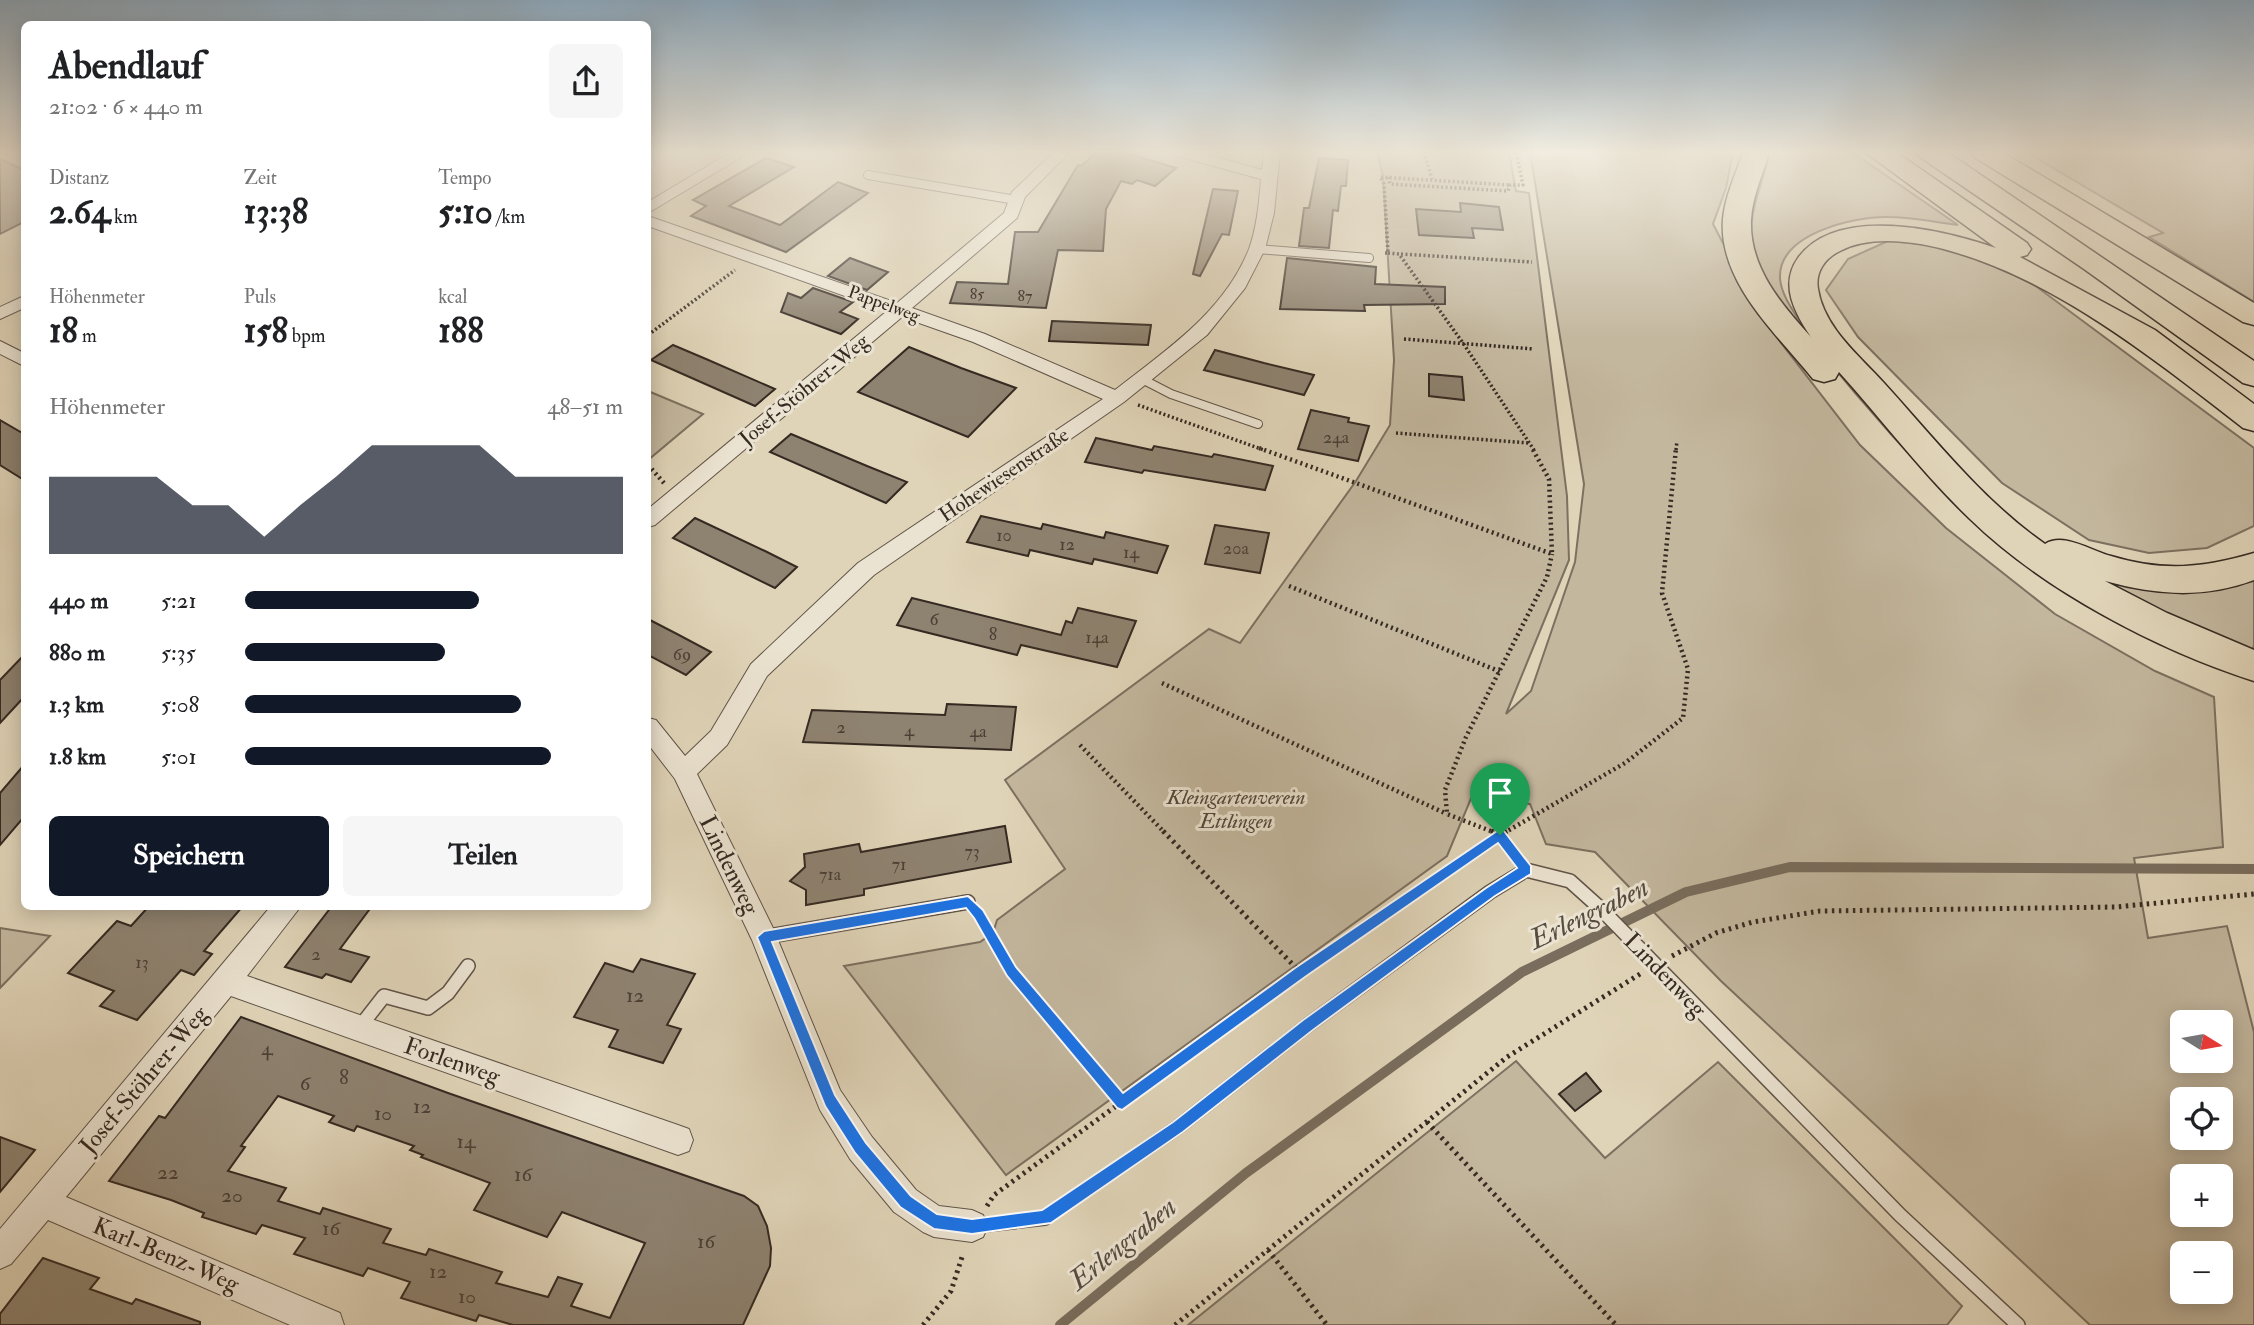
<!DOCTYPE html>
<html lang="de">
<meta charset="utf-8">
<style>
:root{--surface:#fff;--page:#f6f6f6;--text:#202124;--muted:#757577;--accent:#111827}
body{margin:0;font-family:"IM FELL Double Pica",serif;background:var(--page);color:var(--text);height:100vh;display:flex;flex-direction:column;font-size:26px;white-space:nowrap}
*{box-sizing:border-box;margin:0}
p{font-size:23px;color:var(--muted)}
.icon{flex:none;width:38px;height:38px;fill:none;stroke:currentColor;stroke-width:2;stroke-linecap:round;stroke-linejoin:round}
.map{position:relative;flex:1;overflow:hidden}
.sheet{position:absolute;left:21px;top:21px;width:630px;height:889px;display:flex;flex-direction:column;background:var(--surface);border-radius:10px;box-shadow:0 4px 18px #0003}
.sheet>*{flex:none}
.needle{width:46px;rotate:101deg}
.controls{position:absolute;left:2170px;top:1010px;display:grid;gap:14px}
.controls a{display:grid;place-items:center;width:63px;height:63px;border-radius:10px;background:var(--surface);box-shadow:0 4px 18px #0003;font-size:35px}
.pin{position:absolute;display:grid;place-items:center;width:60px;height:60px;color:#fff;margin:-72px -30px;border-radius:50% 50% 50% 0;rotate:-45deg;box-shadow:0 0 7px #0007}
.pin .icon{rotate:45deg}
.round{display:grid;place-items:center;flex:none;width:74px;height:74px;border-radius:10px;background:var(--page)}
.head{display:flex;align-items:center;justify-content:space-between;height:119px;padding:0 28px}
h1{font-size:38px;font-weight:700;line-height:52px}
.metrics{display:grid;grid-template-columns:repeat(3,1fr);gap:10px;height:119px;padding:7px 28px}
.metrics div{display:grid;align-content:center}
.metrics b{font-size:35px;font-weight:700}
.metrics small{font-size:19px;font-weight:400}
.metrics p{font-size:19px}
.chart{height:196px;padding:14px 28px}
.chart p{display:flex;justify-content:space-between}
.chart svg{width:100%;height:126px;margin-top:7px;fill:var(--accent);opacity:.7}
.primary-button{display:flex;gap:14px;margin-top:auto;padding:14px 28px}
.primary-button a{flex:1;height:80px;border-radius:10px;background:var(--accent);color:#fff;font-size:28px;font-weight:700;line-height:80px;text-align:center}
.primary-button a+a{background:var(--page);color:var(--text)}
ul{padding:0 28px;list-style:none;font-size:23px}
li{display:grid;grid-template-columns:112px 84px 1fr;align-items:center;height:52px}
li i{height:18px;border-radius:9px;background:var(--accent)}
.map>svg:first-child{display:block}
</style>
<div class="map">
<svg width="2254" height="1325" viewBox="0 0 2254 1325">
<rect width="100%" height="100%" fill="#e0d4b8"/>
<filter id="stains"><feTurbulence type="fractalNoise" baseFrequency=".00286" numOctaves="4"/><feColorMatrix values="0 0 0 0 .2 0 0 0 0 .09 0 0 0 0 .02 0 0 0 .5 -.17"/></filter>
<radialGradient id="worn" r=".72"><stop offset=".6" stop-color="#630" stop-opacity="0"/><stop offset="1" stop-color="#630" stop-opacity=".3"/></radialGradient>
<g fill="#c3b79e" stroke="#7c7060" stroke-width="2" fill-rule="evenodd">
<path d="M1377,152H1509L1516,191L1529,193L1567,496L1569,560L1506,714L1531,691L1575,562L1584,484L1530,152H1733L1726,188L1713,224L1741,278L1775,335L1860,445L1946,528L2055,614L2155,671L2214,697L2223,847L2134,858L2148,938L2227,926L2254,1032V1325H2090L1721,981L1595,852L1546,844L1530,804L1494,802L1472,796L1447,856L1006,1175L844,966L980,942L993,933L997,920L1065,869L1005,780L1209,629L1240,643L1356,481L1390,425L1394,360L1383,176ZM2182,1022H2221V1060H2182ZM2182,1099H2221V1138H2182ZM2182,1176H2221V1214H2182ZM2182,1253H2221V1292H2182Z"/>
<path d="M1770,152H1852L1958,225C1934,222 1912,217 1888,217C1854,216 1778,234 1780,278C1781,295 1794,312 1803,326L1960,508C1911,458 1865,406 1821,352C1798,324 1757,283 1752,246C1747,212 1763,185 1770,152Z"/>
<polygon points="2026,152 2254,152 2254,302 2149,237 2163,233"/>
<polygon points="1888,241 1950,247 1994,261 2037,287 2254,448 2254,526 2207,548 2149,553 2089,540 2002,483 1858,337 1826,290 1848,259"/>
<polygon points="648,391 703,414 648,460"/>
<path d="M2099,574C2159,586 2193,597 2254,581V645L2251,657L2098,584Z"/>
<polygon points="0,928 50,936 0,988"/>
<polygon points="1516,1061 1605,1158 1718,1062 1962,1306 1947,1325 1188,1325"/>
</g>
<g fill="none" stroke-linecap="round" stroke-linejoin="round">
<polyline stroke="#796d5d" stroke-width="10" points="1060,1325 1246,1173 1522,972 1686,892 1790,867 2254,869"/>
</g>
<g fill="#8e8270" stroke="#352a22" stroke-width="2" fill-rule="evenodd">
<polygon points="1097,152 1123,152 1176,168 1155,186 1137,180 1132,184 1121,181 1106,209 1103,251 1058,250 1046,308 950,303 957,282 1008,284 1015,232 1038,232 1078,165 1081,166"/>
<polygon points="766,158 794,167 729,206 780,225 838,182 868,193 786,252 691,216 706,206 693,200"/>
<polygon points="1319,158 1348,160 1346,186 1341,186 1338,211 1333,210 1329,248 1299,246 1304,208 1309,208"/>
<polygon points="0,159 24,170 24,222 0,234"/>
<polygon points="1213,189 1238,191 1229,235 1222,234 1200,276 1193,274"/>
<polygon points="1460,203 1499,207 1503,230 1472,228 1474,238 1419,235 1416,209 1461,212"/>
<polygon points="850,258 888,272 867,290 828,276"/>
<polygon points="1287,258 1376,267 1375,284 1445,287 1445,304 1364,305 1365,311 1280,309"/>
<polygon points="813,288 853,302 840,312 858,319 841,334 781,312 788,293 801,298"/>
<polygon points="1052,321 1151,325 1148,345 1049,341"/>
<polygon points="673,345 706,359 775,389 755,406 651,360"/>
<polygon points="909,347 961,368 1016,388 968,437 858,392"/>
<polygon points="1215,350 1264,363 1314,375 1304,395 1204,370"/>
<polygon points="1429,374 1462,377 1464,400 1429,396"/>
<polygon points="1311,410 1349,418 1348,422 1369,426 1358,461 1298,449"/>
<polygon points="0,420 24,434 24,480 0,465"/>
<polygon points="791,434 867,466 907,482 886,503 770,452"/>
<polygon points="1096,438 1152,450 1154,446 1212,457 1214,454 1273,466 1265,490 1144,470 1142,473 1085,462"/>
<polygon points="981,516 1041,529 1043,524 1104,538 1106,532 1168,546 1157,573 1094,559 1092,564 1030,550 1028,556 967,542"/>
<polygon points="695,518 765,551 797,567 775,588 673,538"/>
<polygon points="1215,525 1269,533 1260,573 1205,564"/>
<polygon points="912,598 1061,635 1066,621 1072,623 1078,608 1136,621 1117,667 1021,645 1017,655 897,625"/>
<polygon points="648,619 677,634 711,652 686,675 648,655"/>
<polygon points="24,655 24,697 0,723 0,680"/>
<polygon points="947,704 1016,707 1011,750 803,742 812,710 945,715"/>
<polygon points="24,765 24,817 0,845 0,793"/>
<polygon points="1005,826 1011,862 864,889 864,895 806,905 806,890 790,881 805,867 804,854 859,844 861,852"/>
<polygon points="149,906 243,906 204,951 212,954 194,975 181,970 137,1020 100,1006 114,991 68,973 117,921 131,926"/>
<polygon points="332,906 372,906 340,949 369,957 351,982 326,974 322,978 285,967"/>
<polygon points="641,959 695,974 667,1025 681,1029 663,1063 609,1047 618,1030 574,1017 605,963 633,972"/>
<path d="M241,1017L448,1093L744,1196L758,1206L767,1226L771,1248L770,1266L743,1325H513L479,1315L476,1321L401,1298L410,1282L368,1268L363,1276L294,1254L305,1238L262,1225L256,1234L202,1217L204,1213L171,1200L109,1181L159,1116L165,1118ZM278,1096L334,1116L329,1122L354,1131L357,1126L414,1146L410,1150L423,1155L421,1157L490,1183L474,1210L547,1237L562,1212L645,1243L610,1318L571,1306L582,1284L558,1277L548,1297L496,1283L502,1272L429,1249L426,1255L383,1243L391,1229L323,1208L320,1214L278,1201L286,1188L228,1171L245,1147L241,1146Z"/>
<polygon points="1586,1073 1601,1091 1575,1111 1559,1094"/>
<polygon points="0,1137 35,1150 0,1192"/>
<polygon points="43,1258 99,1278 90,1289 132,1304 136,1299 200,1322 200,1325 0,1325 0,1314"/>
</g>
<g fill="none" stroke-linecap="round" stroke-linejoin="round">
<g stroke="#605448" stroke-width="10">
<g id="service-far1">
<polyline points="868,175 1016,200"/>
<polyline points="1257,249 1369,258"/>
<polyline points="1142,379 1171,394 1258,424"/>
</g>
</g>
<g stroke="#605448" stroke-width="16">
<g id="service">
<polyline points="764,937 968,902"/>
<polyline points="359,1028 384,996 428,1008 448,993 468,966"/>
<polyline points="975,1226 1045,1218 1178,1127 1308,1025 1490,892 1526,870 1570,881 1600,908 1900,1215 2018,1325"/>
</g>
</g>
<g stroke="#605448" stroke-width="2">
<g id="minor">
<polygon points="731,152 750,152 648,213 648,202"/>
<path d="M1054,152H1070L1025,197L1017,218L912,308L985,334L1115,390C1166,350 1224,312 1249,249C1257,227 1259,203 1261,179L1174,155L1172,152H1198L1262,170L1264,152H1280L1274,213L1265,249L1245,288L1207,335L1124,402L874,575L767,676L727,745L697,774L773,928L840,1090L872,1137L916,1190L939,1206L972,1210L983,1215L988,1226L983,1237L972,1242L934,1237L923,1232L894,1212L850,1159L820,1110L752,940L675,779L648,744V718L656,720L685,756L711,731L751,664L858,563L1103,399L973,342L902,317L655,525L648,527V509L887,311L648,226V216L897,303L1004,213L1012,192Z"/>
<polygon points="24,296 24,308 0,319 0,307"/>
<polygon points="0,341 24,353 24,366 0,354"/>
<polygon points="271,906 301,906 247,976 678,1125 689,1129 693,1140 689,1151 678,1155 231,996 66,1197 340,1313 344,1325 290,1325 48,1220 11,1264 0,1269 0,1229"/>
</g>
</g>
<g stroke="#352a22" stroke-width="3">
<g id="motorway">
<path d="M1743,152H1769C1763,174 1752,197 1751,220C1749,267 1781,304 1811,337C1795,313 1779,285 1798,258C1837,204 1944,230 1996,248L1865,152H1896L2027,243L2031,249L2027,255L2020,257L2155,330L2254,404V431L2243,428C2158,362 2058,282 1954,252C1921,242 1872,234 1840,251C1825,258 1815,272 1818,289C1824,328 1860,356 1884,383C1935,439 1982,500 2045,544C2064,532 2091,551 2111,556C2163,572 2203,568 2254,553V580C2204,599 2156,595 2105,581L2167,613L2254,650V681C2157,650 2043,590 1970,519C1923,474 1883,421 1839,372L1835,379L1824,382L1813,379C1777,334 1718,282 1723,219C1725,196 1736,174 1743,152Z"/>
<polygon points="1916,152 1947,152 2254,361 2254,386 2243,383 2084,269 1920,157"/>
<polygon points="1970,152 2002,152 2254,303 2254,325 2243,322 1974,157"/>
</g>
</g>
<g stroke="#352a22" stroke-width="3.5" stroke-dasharray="2 2.5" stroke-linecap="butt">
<polyline points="1424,152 1432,179"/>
<polyline points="1388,177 1390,184 1508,191 1510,185 1523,185 1516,152"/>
<polyline points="1385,253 1388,253 1384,184 1380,177 1510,185"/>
<polyline points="1388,253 1399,254 1463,343 1534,450"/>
<polyline points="1401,254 1532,262"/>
<polyline points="648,335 735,270"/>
<polyline points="1404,339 1534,349"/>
<polyline points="1138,405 1264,450"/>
<polyline points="1396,433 1529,443"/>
<polyline points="1676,450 1677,441"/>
</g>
<g stroke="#352a22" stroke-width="4.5" stroke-dasharray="2 3.5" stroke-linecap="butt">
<polyline points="1259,448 1552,554 1549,479 1532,448"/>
<polyline points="648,465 664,483"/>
<polyline points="1289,586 1501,672"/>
<polyline points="1162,683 1447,814"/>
<polyline points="1080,745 1165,833"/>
<polyline points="1496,833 1447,814 1445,790 1466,737 1547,577 1552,554"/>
<polyline points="1504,833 1625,763 1683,718 1688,669 1662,593 1676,448"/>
</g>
<g stroke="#352a22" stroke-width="5" stroke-dasharray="2.5 4.5" stroke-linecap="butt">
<polyline points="1163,831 1300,972"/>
<polyline points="1491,831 1499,834"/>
<polyline points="1507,831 1500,835 1515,854"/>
<polyline points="979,915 1011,972 1122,1103"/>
<polyline points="1672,956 1716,933 1753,922 1820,911 2115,907 2254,894"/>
<polyline points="1427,1122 1616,1325"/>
<polyline points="987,1206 994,1195 1300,972 1500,835"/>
<polyline points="1268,1250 1327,1325"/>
<polyline points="923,1325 951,1291 963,1254"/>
<polyline points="1175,1325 1507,1057 1640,974"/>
</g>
<use href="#service-far1" stroke="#ebe3d1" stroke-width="8"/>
<use href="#service" stroke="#ebe3d1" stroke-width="13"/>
<use href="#minor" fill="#ebe3d1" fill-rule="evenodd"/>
<use href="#motorway" fill="#e0d4b8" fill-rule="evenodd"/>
</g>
<linearGradient id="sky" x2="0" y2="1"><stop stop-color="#8daac0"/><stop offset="0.45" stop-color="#f1ecdf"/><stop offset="1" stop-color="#f1ecdf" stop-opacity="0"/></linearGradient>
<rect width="2254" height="338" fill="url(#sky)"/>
<path fill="#1a73e8" stroke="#fff" stroke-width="2" fill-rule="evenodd" d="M1500,829L1504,831L1531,866V874L1495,896L1313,1030L1183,1132L1051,1223L972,1234L934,1229L900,1207L855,1153L825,1106L757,937L764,931L968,896L983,910L1016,967L1123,1093L1295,968ZM1498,843L1517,868L1486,888L1303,1020L1173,1122L1042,1210L972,1219L937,1214L911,1196L866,1143L835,1095L772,942L966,908L974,918L1007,976L1117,1108L1122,1110L1305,977Z"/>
<g text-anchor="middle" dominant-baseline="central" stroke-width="6" stroke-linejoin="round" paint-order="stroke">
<g font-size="16" fill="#4b4036">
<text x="977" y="294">85</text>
<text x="1025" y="296">87</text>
</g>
<g font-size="18" fill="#352a22" stroke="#ebe3d1">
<text transform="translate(884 304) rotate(20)">Pappelweg</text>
</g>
<g font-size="18" fill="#4b4036">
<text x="1336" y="437">24a</text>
<text x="1004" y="535">10</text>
<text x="1067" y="544">12</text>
<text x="1236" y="548">20a</text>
<text x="1131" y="552">14</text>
<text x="934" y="619">6</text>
<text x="993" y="634">8</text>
<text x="1097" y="637">14a</text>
<text x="682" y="654">69</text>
<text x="841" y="727">2</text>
<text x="909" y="730">4</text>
<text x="978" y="731">4a</text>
<text x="972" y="851">73</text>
<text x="899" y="864">71</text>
<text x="830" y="874">71a</text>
<text x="316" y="954">2</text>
<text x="142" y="962">13</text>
</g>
<g font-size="21" fill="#352a22" stroke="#ebe3d1">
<text transform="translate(804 390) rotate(-40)">Josef-Stöhrer-Weg</text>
<text transform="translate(1004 475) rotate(-34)">Hohewiesenstraße</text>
</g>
<g font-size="21" font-style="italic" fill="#51463b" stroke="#ebe3d1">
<text x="1236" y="797">Kleingartenverein<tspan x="1236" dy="24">Ettlingen</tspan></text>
</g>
<g font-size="21" fill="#4b4036">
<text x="635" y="995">12</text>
<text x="267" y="1048">4</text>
<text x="344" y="1077">8</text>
<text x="305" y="1083">6</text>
<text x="422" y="1106">12</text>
<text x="383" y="1113">10</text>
<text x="466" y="1141">14</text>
<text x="168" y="1172">22</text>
<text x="523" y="1174">16</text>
<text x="232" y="1195">20</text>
<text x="331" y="1228">16</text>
<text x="706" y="1241">16</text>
<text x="438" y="1271">12</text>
<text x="467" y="1296">10</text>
</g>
<g font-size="24" fill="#352a22" stroke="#ebe3d1">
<text transform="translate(729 865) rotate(64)">Lindenweg</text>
<text transform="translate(1665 975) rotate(46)">Lindenweg</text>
<text transform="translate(452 1061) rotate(19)">Forlenweg</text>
<text transform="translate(144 1080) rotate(-50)">Josef-Stöhrer-Weg</text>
<text transform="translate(166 1255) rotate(23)">Karl-Benz-Weg</text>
</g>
<g font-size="28" font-style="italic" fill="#574c40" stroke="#ebe3d1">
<text transform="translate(1589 914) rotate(-26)">Erlengraben</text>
<text transform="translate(1123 1244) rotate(-39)">Erlengraben</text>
</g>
</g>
<rect width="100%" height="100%" filter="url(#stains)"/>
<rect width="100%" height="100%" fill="url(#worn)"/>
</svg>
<div class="controls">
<a><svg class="needle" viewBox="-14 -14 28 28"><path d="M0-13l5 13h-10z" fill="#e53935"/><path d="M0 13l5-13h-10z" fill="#757577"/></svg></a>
<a><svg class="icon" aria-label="locate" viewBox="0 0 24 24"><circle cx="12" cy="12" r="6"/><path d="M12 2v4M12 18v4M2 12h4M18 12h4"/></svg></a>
<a>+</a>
<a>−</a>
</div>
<div class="pin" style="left:1500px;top:835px;background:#1e9e55"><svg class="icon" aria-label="arrive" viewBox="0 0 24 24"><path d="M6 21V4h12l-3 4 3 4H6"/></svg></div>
<section class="sheet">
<div class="head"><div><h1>Abendlauf</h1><p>21:02 · 6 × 440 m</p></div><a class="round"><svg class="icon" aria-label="share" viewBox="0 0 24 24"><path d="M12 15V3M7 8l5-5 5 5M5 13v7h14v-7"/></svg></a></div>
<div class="metrics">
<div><p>Distanz</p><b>2.64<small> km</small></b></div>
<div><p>Zeit</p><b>13:38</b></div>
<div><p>Tempo</p><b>5:10<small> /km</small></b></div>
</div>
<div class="metrics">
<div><p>Höhenmeter</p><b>18<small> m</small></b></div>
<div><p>Puls</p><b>158<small> bpm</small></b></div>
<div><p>kcal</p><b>188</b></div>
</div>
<div class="chart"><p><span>Höhenmeter</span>48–51 m</p>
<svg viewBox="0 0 160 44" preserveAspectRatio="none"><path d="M0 44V17L10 17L20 17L30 17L40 27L50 27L60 38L70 27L80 17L90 6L100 6L110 6L120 6L130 17L140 17L150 17L160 17V44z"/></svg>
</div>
<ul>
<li><b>440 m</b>5:21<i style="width:62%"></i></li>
<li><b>880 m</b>5:35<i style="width:53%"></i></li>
<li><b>1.3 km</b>5:08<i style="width:73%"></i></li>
<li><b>1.8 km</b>5:01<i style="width:81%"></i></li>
</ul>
<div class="primary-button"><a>Speichern</a><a>Teilen</a></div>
</section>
</div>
